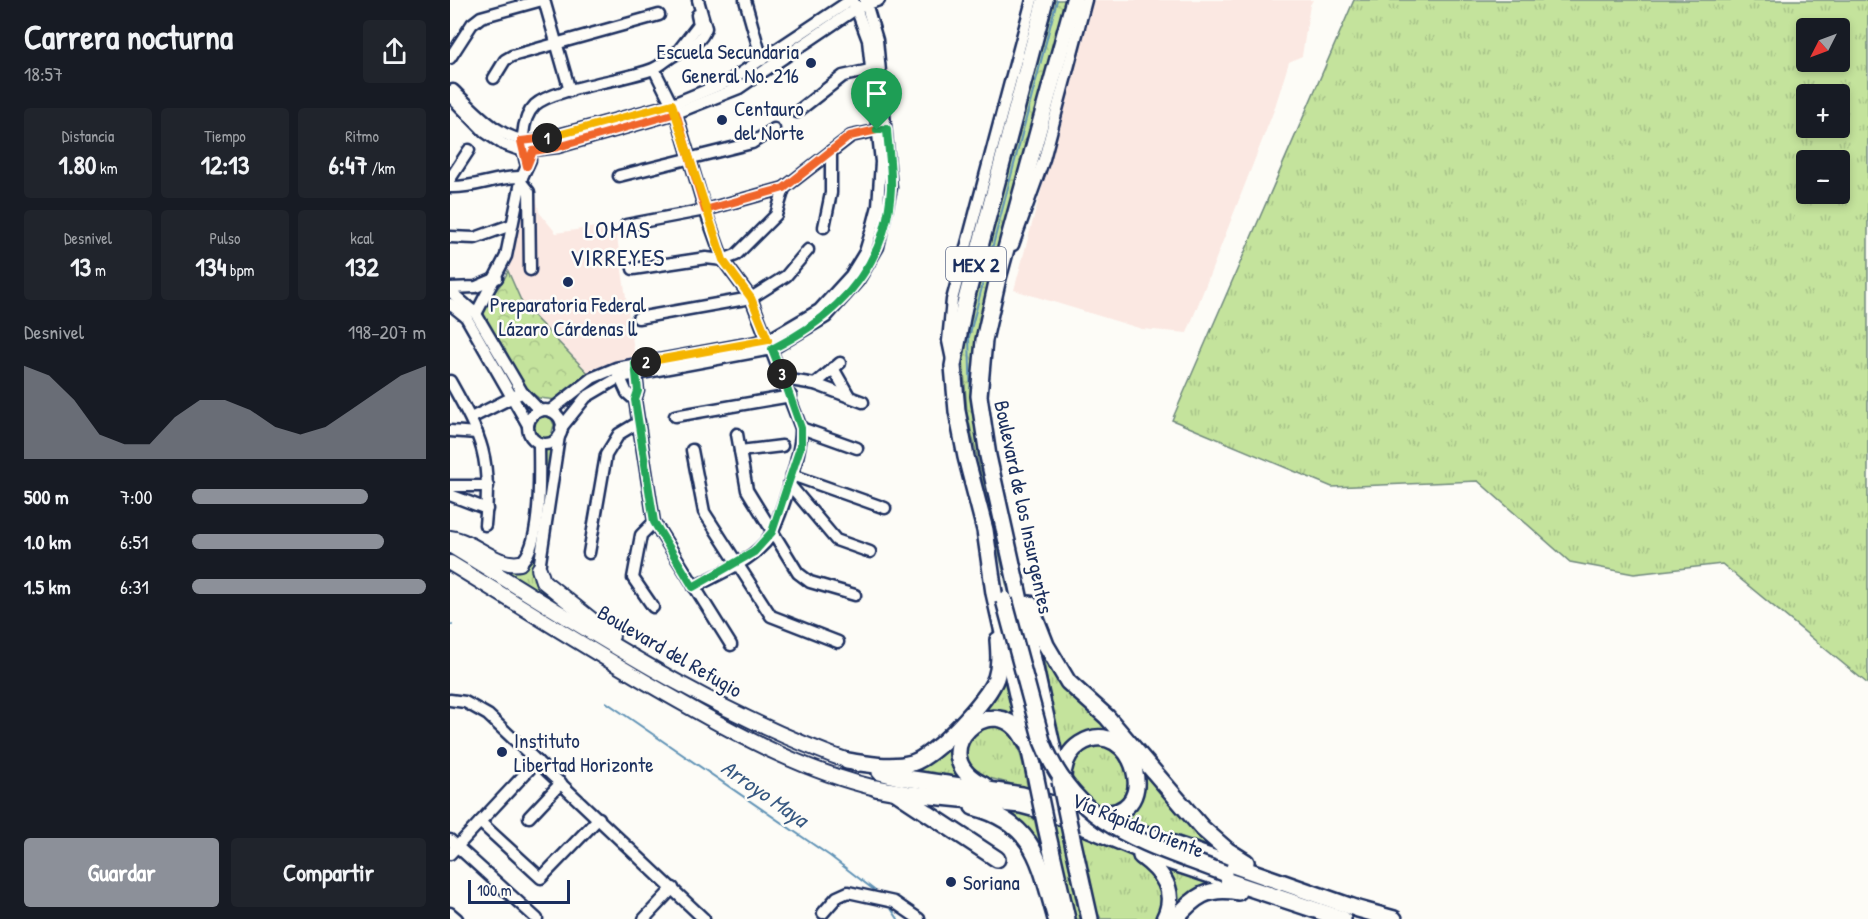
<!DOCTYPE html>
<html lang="es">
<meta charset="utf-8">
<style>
:root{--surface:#171b24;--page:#20242c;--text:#f1f3f6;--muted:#9ea1a6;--accent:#8c9099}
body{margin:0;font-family:"Patrick Hand",sans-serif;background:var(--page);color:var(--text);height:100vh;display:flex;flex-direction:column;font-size:22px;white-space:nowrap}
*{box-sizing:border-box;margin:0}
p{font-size:20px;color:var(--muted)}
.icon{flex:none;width:33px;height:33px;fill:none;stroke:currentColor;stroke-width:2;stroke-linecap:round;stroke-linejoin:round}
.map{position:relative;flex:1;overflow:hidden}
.drawer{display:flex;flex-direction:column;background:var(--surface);width:450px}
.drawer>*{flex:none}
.needle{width:39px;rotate:228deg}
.tools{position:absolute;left:1346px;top:18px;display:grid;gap:12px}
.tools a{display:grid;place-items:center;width:54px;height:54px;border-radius:6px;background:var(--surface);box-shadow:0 3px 9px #0003;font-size:30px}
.scale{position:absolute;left:18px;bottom:15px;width:102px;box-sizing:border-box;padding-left:6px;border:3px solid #1b2f5e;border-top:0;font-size:16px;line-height:21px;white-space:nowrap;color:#1b2f5e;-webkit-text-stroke:4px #fdfcf7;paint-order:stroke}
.pin{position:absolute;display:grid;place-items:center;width:51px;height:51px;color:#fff;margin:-62px -26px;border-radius:50% 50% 50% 0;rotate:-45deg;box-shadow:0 0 6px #0007}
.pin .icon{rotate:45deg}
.km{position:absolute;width:30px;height:30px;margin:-15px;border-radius:50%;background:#222;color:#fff;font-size:16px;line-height:30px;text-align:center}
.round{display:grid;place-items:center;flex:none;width:63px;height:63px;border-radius:6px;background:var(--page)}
.head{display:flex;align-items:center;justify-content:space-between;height:102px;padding:0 24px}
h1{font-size:33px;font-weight:700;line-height:45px}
.metrics{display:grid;grid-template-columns:repeat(3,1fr);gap:9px;height:102px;padding:6px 24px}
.metrics div{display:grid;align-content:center;border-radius:6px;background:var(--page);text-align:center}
.metrics b{font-size:26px;font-weight:700}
.metrics small{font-size:16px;font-weight:400}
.metrics p{font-size:16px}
.chart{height:168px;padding:12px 24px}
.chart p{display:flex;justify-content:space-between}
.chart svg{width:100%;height:108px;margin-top:6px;fill:var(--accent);opacity:.7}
.cta{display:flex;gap:12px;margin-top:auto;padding:12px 24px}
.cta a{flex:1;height:69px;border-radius:6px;background:var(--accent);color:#fff;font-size:24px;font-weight:700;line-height:69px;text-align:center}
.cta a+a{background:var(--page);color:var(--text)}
ul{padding:0 24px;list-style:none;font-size:20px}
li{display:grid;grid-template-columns:96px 72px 1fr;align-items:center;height:45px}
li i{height:15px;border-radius:8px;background:var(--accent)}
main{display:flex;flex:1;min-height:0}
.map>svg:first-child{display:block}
</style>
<main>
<section class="drawer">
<div class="head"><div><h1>Carrera nocturna</h1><p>18:57</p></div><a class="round"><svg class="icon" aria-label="share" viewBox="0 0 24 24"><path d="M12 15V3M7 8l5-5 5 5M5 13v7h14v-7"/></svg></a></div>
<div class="metrics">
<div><p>Distancia</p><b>1.80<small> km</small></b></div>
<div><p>Tiempo</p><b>12:13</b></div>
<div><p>Ritmo</p><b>6:47<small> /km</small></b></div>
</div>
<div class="metrics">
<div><p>Desnivel</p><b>13<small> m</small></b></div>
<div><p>Pulso</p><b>134<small> bpm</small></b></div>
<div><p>kcal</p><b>132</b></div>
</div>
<div class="chart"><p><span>Desnivel</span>198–207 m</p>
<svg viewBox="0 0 160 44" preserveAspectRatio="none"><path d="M0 44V6L10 10L20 20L30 34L40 38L50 38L60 27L70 20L80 20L90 24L100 31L110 34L120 31L130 24L140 17L150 10L160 6V44z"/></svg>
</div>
<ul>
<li><b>500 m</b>7:00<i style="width:75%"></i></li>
<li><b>1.0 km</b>6:51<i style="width:82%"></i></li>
<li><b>1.5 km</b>6:31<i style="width:100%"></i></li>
</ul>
<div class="cta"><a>Guardar</a><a>Compartir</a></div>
</section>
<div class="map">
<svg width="1418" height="919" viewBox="0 0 1418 919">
<defs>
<pattern id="grass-tufts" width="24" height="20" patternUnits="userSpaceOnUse" patternTransform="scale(1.5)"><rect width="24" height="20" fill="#c4e39c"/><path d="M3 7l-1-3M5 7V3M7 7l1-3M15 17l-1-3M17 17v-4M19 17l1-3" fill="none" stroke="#a8c389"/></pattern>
<pattern id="forest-crowns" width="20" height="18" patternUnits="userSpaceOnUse" patternTransform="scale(1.5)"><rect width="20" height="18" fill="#c4e39c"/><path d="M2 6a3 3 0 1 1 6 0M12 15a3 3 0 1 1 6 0" fill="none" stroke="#a8c389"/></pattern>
</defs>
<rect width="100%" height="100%" fill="#fdfcf7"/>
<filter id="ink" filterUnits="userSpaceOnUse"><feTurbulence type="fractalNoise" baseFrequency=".0167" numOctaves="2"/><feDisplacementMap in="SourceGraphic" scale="12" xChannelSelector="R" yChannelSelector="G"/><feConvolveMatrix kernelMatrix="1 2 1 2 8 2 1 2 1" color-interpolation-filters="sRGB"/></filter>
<g filter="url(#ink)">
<g fill="#fbe8e2">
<polygon points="643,0 863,0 860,5 852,56 839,62 824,110 737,333 692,329 564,290"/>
<polygon points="86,195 89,212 106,233 165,224 185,357 158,364 139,374 73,305 58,271 74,197"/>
</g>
<g fill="url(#grass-tufts)" stroke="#70897d" stroke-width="1.5" fill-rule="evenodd">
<path d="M904,0H1418V684L1272,564L1184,574L1120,562L1028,481L882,487L722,420ZM1356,28H1389V62H1356ZM1356,94H1389V128H1356ZM1356,160H1389V194H1356Z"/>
<polygon points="91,414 101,418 104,425 101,436 93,441 86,435 82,421"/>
<path d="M105,447L84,564V573L152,632L9,542C21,549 50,570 62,571C93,573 96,470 92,449Z"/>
<polygon points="593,655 606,676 674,746 657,735 611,765"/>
<polygon points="553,658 568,727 526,718"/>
<path d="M541,722C570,729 573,764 578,790C558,780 536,781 518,768L513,741Z"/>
<polygon points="510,729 504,743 526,784 449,771"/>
<polygon points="637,743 666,748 684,777 674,803 648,810 621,787 618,763"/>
<polygon points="683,755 763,847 667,816 679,810"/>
<polygon points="554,807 583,814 604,901 595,868 552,811"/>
<polygon points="597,818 610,823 630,919 622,919"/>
<path d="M626,827C656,843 741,873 705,919H651L644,905Z"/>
<path d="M708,864L769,885C746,882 731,904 718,919Z"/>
</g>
<g fill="url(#forest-crowns)" stroke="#70897d" stroke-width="1.5">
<polygon points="598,0 615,0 537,291 527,337 523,378 528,432 567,608 561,601 556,583 517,413 513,358 530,262"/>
<path d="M58,271L73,305L139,374L107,400L89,398L75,388L33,314C36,297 52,288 58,271Z"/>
</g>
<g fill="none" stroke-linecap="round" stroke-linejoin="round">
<g stroke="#6193b6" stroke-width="2">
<polyline points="529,448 521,402 519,337 607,0"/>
<polyline points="0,624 2,625"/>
<polyline points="156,702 380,856 428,893"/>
<polyline points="438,904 448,919"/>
</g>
<g stroke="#1b2f5e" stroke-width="15">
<g id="minor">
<polyline points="94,0 120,91"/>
<polyline points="295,0 312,60"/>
<polyline points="228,51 249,24 247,15"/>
<polyline points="0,58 22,24 31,17 92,0"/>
<path d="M204,69L226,113L255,210L273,260L301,298L351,428C352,451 330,525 315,543C297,563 267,575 244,587"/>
<polyline points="44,78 55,60 62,56 209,15"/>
<path d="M3,90C27,113 47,138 82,142L223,104L279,81L401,0"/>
<polyline points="0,96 35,132 53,144 73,151 108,147 226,113 289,88 407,8 429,0"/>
<polyline points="347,112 393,76 420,70"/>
<path d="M77,166C71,148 70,120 85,105C104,88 177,80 203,69C212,65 218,58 226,54C239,47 251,43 256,28L248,0"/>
<polyline points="169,176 302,143 324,129"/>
<polyline points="0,179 19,150"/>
<polyline points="71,182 79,192 80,270"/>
<path d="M0,187C27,188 47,176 72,177"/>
<polyline points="176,225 255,210 334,188 401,136 434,129"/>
<polyline points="374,227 381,193 381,151"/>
<polyline points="0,237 25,238 61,225"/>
<polyline points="563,245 594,159 636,0"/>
<polyline points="183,269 256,258 273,260 286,255 326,215 334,188"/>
<polyline points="0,288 26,287 47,278"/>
<polyline points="0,291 26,314 72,392 90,411"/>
<polyline points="0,304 16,317 78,425"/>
<polyline points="26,314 56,256 72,177 80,160"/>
<polyline points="188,318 301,298 336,276 358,250"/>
<polyline points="502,360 498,341 502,300 582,0"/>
<polyline points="185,367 188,391 185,400 204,522 281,645"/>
<polyline points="383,368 399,396"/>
<polyline points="167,371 177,393 185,400"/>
<polyline points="334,379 365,384 413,402"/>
<path d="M0,381C32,438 42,458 35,525"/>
<polyline points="365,384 390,363"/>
<circle cx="95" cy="427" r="17"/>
<polyline points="100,411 142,378 166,368 318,340 369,310 401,275 415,252 422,229 428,206 431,162 418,40 403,0"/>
<polyline points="225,416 341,396"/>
<polyline points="21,418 69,394"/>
<polyline points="111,428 136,397 170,377 322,349 376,317 408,281 428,247 441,188 427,40 415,0"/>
<polyline points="351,428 407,448"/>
<polyline points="0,431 27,433"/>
<polyline points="287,434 297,490 348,573 360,582 405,595"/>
<polyline points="242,450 254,512 321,616 388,642"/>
<polyline points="290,451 332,446"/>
<polyline points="342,475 435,508"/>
<polyline points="339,484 386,540 420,552"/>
<polyline points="0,486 38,486"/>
<polyline points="0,495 37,509"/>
<polyline points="139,553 156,455 169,434 189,422"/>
<path d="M70,563C93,547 89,470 89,443"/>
<polyline points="89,569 109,436"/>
<polyline points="203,607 183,578 191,535 204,522"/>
<polyline points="0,700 15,702 38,715 254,919"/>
<polyline points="79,817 111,783"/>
<polyline points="30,822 91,878 149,818"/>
<polyline points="0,840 87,919"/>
<polyline points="0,854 87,761"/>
<polyline points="0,913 7,919"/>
<polyline points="373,913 387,897 398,892 444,902 469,919"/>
<polyline points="194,919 223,888"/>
</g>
</g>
<g stroke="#1b2f5e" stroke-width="18">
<g id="major">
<path d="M0,538C25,541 45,567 70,563"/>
<path d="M0,545C131,625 261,714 407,764"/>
<path d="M0,563C78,610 155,660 234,704C295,739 358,772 426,788"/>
<polyline points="89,569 93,581 162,636"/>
</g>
</g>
<g stroke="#1b2f5e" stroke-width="20">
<g id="highway">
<polyline points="580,604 596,645 618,682 657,717 752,828 777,850 796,862"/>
<path d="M397,761C418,764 441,769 462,763C485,756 538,700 546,678C550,666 549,653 548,640"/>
<polyline points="606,763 538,456 529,396 534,340 548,278 624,0"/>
<polyline points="430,772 449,777 572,795 649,818"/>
<polyline points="585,774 544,593 535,530 516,457 507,411 503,366 514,307 595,0"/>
<path d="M613,779C613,765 618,752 630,744C683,710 719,827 641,812"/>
<path d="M534,785C468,755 545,681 575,741"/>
<polyline points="426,788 470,796"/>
<polyline points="447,793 547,859"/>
<polyline points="461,794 571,805 601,813 712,859 893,919"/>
<path d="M523,807C586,823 590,864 606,919"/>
<polyline points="672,826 908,909 944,919"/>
<polyline points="596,827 617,919"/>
<polyline points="621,834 640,919"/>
<path d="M691,856C713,872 728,892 714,919"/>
<path d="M725,919C744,897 758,886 788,892"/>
</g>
</g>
<use href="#minor" stroke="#fdfcf7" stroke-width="10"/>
<use href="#major" stroke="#fdfcf7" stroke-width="14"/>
<use href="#highway" stroke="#fdfcf7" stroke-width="15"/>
<g stroke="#1b2f5e" stroke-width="20" stroke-linecap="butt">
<g id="highway-bridge">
<path d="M554,600L592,741C626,828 695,842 774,873"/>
<polyline points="585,774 596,827"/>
<polyline points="610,781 621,834"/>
</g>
</g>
<use href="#highway-bridge" stroke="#fdfcf7" stroke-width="15"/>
</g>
</g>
<g fill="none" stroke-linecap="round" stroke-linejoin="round" filter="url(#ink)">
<g stroke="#fff" stroke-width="12">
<polyline id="split-1" points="97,138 71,141 77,166 83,151 108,147 226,113 255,210 334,188 400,136 427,130"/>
</g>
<g stroke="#fff" stroke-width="12">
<polyline id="split-2" points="97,138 222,104 273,260 301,298 318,340 196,362"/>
</g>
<g stroke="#fff" stroke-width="12">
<polyline id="split-3" points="196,362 185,364 188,391 185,400 204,522 243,587 304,552 322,532 351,445 351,428 332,374"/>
</g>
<g stroke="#fff" stroke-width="12">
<path id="split-4" d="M332,374L322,349C388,316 437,266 441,188C442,169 438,148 437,129L427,130"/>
</g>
<use href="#split-1" stroke="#f0652b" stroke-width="8"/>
<use href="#split-2" stroke="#f5b400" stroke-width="8"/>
<use href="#split-3" stroke="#22a559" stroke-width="8"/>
<use href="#split-4" stroke="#22a559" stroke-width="8"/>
</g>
<g fill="#1b2f5e" stroke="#fdfcf7" stroke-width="2">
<circle cx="361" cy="63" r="6"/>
<circle cx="272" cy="120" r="6"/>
<circle cx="118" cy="282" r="6"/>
<circle cx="52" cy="752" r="6"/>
<circle cx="501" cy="882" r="6"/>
</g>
<g text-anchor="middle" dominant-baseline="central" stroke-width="5" stroke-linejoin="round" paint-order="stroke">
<rect fill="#fdfcf7" stroke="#5f6c8c" stroke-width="1.5" x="496" y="247" width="60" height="34" rx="4.5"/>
<g font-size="20" font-weight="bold" fill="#1b2f5e">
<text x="526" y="264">MEX 2</text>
</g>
<g font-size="21" fill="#1b2f5e" stroke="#fdfcf7" text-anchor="start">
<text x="349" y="51" text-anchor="end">Escuela Secundaria<tspan x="349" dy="24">General No. 216</tspan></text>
<text x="284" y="108">Centauro<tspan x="284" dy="24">del Norte</tspan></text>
<text x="118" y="304" text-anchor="middle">Preparatoria Federal<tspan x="118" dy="24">Lázaro Cárdenas ll</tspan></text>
<text x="64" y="740">Instituto<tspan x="64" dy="24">Libertad Horizonte</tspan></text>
<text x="513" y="882">Soriana</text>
</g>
<g font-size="21" fill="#1b2f5e" stroke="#fdfcf7">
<text transform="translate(574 507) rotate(78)">Boulevard de los Insurgentes</text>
<text transform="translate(220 651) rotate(30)">Boulevard del Refugio</text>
<text transform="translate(688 825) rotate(22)">Vía Rápida Oriente</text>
</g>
<g font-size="22" font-style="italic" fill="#385982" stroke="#fdfcf7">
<text transform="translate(315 793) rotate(35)">Arroyo Maya</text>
</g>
<g font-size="24" letter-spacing="1.5" fill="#1b2f5e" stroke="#fdfcf7">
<text x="168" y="229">LOMAS<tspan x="168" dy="28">VIRREYES</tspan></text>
</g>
</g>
</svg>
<div class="tools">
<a><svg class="needle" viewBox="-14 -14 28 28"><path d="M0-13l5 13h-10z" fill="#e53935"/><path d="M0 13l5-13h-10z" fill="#9ea1a6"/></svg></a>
<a>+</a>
<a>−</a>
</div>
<div class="scale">100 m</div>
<div class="pin" style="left:427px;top:130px;background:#1e9e55"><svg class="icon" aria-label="arrive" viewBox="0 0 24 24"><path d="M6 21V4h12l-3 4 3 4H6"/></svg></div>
<b class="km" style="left:97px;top:138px">1</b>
<b class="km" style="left:196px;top:362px">2</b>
<b class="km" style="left:332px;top:374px">3</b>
</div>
</main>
